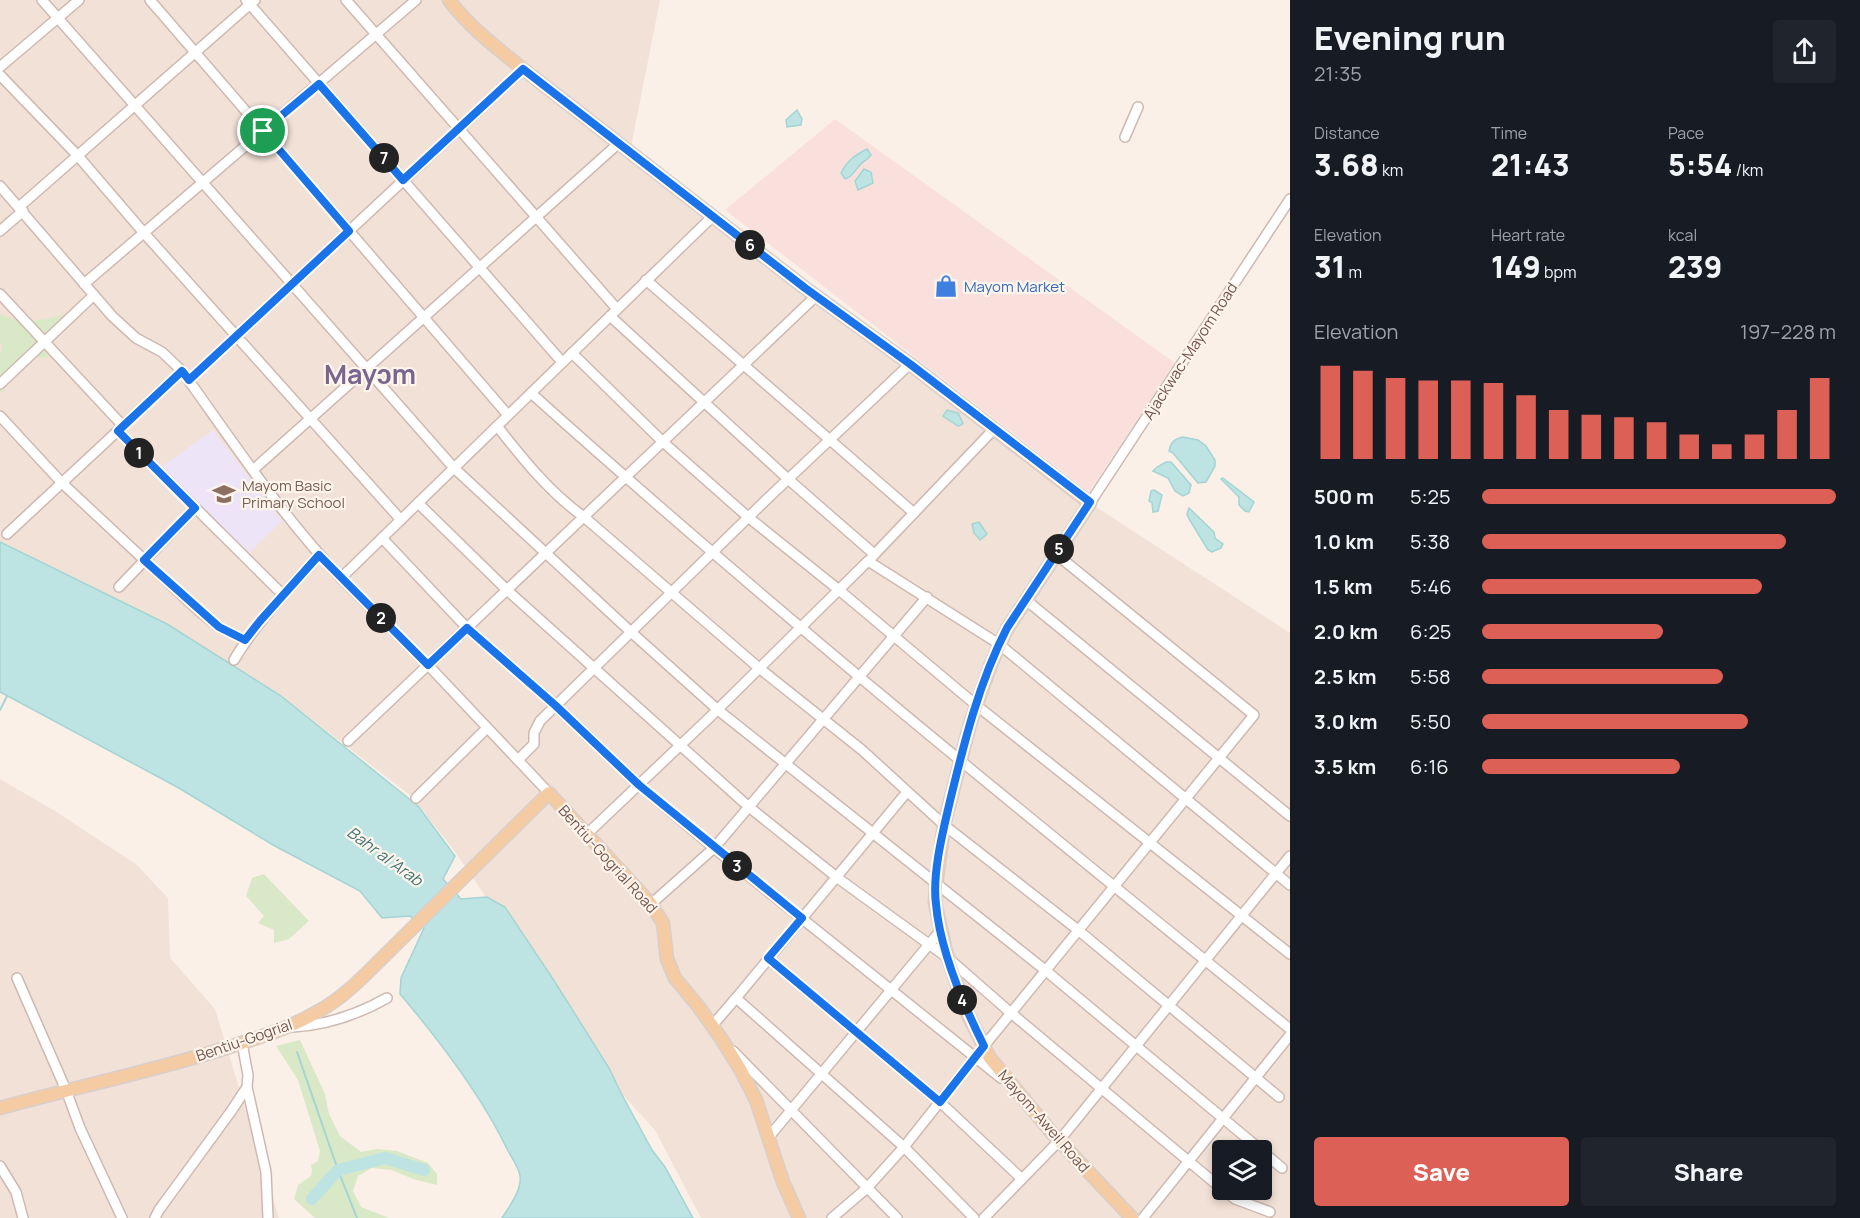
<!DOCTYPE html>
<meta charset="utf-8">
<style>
:root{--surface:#171b24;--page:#20242c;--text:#f1f3f6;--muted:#9ea1a6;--accent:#dc6055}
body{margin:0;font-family:Manrope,sans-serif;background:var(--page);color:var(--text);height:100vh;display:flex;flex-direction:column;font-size:22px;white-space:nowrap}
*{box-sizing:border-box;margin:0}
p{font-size:20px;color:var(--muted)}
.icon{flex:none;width:33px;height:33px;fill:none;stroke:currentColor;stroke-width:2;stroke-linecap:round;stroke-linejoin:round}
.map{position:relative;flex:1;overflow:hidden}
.details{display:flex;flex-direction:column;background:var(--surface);width:570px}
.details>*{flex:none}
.fabs{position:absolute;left:1212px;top:1140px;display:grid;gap:12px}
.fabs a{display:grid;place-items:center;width:60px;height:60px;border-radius:6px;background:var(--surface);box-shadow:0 3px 9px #0003;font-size:30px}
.pin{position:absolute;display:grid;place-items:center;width:51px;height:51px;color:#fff;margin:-26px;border:3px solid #fff;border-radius:50%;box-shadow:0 2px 6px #0007}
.km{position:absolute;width:30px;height:30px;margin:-15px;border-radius:50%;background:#222;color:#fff;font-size:16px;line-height:30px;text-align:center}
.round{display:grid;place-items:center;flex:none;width:63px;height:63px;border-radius:6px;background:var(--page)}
.headline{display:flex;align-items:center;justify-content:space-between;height:102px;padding:0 24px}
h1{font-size:33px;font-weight:800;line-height:45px}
.metrics{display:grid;grid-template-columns:repeat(3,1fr);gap:9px;height:102px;padding:6px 24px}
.metrics div{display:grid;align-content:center}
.metrics b{font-size:30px;font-weight:800}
.metrics small{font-size:16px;font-weight:400}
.metrics p{font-size:16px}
.chart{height:168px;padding:12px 24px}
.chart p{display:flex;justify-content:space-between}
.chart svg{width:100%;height:108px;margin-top:6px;stroke:var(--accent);stroke-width:6}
.action{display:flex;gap:12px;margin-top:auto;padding:12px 24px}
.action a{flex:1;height:69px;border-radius:6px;background:var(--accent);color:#fff;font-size:24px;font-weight:800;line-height:69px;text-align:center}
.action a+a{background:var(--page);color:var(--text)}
ul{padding:0 24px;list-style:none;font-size:20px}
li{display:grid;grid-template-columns:96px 72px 1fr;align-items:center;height:45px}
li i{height:15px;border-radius:8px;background:var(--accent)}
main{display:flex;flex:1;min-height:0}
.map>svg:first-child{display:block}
</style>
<main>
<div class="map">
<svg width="1290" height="1218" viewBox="0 0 1290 1218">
<rect width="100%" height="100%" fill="#fbf0e7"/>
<g fill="#f2e1d6" fill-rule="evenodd">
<path d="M0,0H660L630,152L1090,503L1290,633V1218H701L655,1130L621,1093L453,849L410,795L281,696L167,624L0,542ZM1222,1150H1262V1190H1222Z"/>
<polygon points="0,779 55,811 137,865 168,898 170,958 215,1009 279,1218 0,1218"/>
</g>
<polygon fill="#fae0dc" points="835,119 1175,363 1089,492 725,210"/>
<polygon fill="#ede4f7" points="213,430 282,521 247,555 160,468"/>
<g fill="#d9e8c6">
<path d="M78,311L41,346L49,357L29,358L0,394V356L3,345L0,343V314C26,327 51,318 78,311Z"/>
<polygon points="264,874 309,921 289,939 274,943 274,930 258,923 264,916 246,896 252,878"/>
<polygon points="300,1040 325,1094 329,1114 340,1136 361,1152 377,1149 397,1151 428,1163 437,1174 437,1185 413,1179 392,1170 372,1168 358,1176 353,1191 361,1207 389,1218 315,1218 294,1199 298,1185 311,1176 312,1170 311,1165 318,1161 320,1151 298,1080 276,1046"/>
</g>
<g fill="#bde3e3" stroke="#a4d4d4" stroke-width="1.5">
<polygon points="797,110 802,119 801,125 787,127 786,120"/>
<path d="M867,149L871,155C867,160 864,161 860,165C854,171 853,177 845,179L841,173C847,161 855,155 867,149Z"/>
<polygon points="864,169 871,172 873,183 858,190 855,181"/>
<polygon points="947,410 958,413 963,423 961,425 958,426 943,416"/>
<path d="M1183,437L1198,440L1206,446L1215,460V466L1206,482L1198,483L1173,453L1169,451C1171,442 1174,439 1183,437Z"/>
<polygon points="1166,462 1171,462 1191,485 1189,493 1183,496 1175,491 1168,478 1153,471 1157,467"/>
<polygon points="1223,478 1254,502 1249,512 1245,511 1239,505 1239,497 1221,479"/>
<polygon points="1154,490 1162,495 1158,511 1153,512 1152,503 1149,501 1151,491"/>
<polygon points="1189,508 1214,532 1215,538 1223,544 1221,548 1212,552 1208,550 1189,519 1187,514"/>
<polygon points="979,522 987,534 980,540 974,533 972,524"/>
<path d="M0,542L167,624L281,696L418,806L455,856L443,879L461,899L487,897L505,907L553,979L609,1068L621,1093L652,1150L665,1167L693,1218H502C509,1207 522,1190 520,1176C519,1168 512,1158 508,1151C482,1096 439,1040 400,994L401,978L424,928L410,916L382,918L360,891L273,845L177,787L0,692Z"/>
</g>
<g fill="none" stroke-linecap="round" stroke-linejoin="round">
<g stroke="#a4d4d4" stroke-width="2">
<polyline points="0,710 7,696"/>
<polyline points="297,1052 338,1170 357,1218"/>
</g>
<polyline stroke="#bde3e3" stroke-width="12" points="312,1199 338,1170 385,1158 424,1170"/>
<g stroke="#ceb9b1" stroke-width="12">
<g id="minor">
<polyline points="42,0 454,468 631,632 718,710 1045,970 1261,1150"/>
<polyline points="150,0 508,415"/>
<polyline points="246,0 562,362"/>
<polyline points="346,0 617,309"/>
<polyline points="0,67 79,0"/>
<polyline points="0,75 78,156 144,233 401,520"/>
<polyline points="1125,137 1138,107"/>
<path d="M0,186L112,316L136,338L162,352L182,371C233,442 281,515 341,578"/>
<polyline points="19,207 255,0"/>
<polyline points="0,231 23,211"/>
<polyline points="646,280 914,513"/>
<polyline points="84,284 416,0"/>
<polyline points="0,294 123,426"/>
<polyline points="610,316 788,479 874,554"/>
<polyline points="572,353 663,442 748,517 839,590 976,705 1290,954"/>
<polyline points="189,380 523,69"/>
<polyline points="0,384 94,295"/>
<path d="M531,393C777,614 1033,821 1290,1029"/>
<polyline points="0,416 62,483 199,611 219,627 245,640"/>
<path d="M497,426C523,459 549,492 584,517L759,668L862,750L944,825L1078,930L1279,1097"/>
<polyline points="118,431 283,595"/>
<polyline points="253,470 619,143"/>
<polyline points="418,503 507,590 749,807 839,879 948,958 1011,1013 1222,1189"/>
<polyline points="1090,503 1290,199"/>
<polyline points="7,534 182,371"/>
<polyline points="382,538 467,628 556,706 639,785 714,848 1001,1078"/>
<polyline points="872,557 994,429"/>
<polyline points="119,587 195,508"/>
<polyline points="1026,600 1290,816"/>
<path d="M234,660C257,621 289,589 319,555"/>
<polyline points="348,741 816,296"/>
<polyline points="518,760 534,744 534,733 540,721 767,499 910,364"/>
<polyline points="907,792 736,998 904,1147 974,1218"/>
<polyline points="549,793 428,665 341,578 713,216"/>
<polyline points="416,798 487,728"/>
<polyline points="587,834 709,718 868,561 999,644 1290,885"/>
<polyline points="651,904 714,848 927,597"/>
<polyline points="768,958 940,1102 1022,1179"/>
<polyline points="17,978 66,1090 80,1128 122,1218"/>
<polyline points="712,1026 736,998"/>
<path d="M293,1027C327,1025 357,1015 387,998"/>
<polyline points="733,1051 897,1218"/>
<polyline points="247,1087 266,1172 268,1218"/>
<polyline points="768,1138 941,930"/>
<polyline points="1262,1151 1282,1168"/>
<polyline points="0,1166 16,1192 23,1218"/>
<polyline points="1223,1190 1235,1199 1270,1212"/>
<polyline points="155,1218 159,1210 232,1110 247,1087 248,1075 242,1043"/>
<polyline points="832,1218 867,1188 904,1147 984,1046 1254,715 1056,554"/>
<polyline points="984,1218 1059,1141 1290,856"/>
<polyline points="1143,1218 1290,1035"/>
</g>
</g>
<g stroke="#d8cfcd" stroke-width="15">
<g id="major">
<path d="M449,0C469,27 497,48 523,69L805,288L910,364L1090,503L1007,629L991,664L970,724L944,825L936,885L935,903L945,948L965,1009L990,1058L1052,1133L1132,1218"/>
<path d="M0,1108C73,1088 148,1072 220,1050C253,1039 287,1030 317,1012C336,1002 352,988 367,973L549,793L651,904L663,923L667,959L675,978L698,1006L721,1038L740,1069L756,1100L783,1182L799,1218"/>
</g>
</g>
<use href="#minor" stroke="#fff" stroke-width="9"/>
<use href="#major" stroke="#f5cba4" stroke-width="12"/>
</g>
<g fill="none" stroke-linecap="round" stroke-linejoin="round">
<g stroke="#fff" stroke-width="12">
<path id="route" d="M523,69L805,288L910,364L1090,502L1007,628C979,682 964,743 950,801C943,831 932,874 936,904C940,951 963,1004 984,1046L940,1102L768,958L802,918L639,785L556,706L467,628L428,665L319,555L260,621L245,640L219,627L144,560L195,508L118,431L182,371L189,380L349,231L263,131L319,84L403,180Z"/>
</g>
<use href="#route" stroke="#1a73e8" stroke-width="8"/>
</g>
<defs>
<g id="shop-bare" transform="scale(1.8)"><path d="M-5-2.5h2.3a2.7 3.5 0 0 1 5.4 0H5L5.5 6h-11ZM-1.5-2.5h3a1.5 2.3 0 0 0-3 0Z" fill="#3f7fe0" stroke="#fef5ed" stroke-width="2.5" paint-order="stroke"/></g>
<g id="school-bare" transform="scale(1.8)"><path d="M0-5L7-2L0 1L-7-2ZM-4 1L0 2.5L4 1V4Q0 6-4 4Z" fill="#8d6e63" stroke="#fef5ed" stroke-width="2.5" paint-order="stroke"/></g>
</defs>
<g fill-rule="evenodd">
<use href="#shop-bare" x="946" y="286"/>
<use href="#school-bare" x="224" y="494"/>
</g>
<g text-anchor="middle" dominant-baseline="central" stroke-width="4.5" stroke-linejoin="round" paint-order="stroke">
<g font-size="15" fill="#366cbe" stroke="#fef5ed" text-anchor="start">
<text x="964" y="286">Mayom Market</text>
</g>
<g font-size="15" fill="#73554d" stroke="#fef5ed">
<text transform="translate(1190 351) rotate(-57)">Ajackwac-Mayom Road</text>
<text transform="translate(608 859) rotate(48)">Bentiu-Gogrial Road</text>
<text transform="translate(244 1040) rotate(-19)">Bentiu-Gogrial</text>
<text transform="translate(1044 1121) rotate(49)">Mayom-Aweil Road</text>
</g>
<g font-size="15" fill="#785e54" stroke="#fef5ed" text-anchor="start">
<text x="242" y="485">Mayom Basic<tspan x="242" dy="17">Primary School</tspan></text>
</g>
<g font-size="16" font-style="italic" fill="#427677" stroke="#fef5ed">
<text transform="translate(385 856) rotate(36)">Bahr al 'Arab</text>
</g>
<g font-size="27" font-weight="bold" fill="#7a658f" stroke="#fef5ed">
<text x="370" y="373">Mayɔm</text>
</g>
</g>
</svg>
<div class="fabs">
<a><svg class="icon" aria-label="layers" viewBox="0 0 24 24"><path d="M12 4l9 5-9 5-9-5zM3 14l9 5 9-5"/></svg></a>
</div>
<div class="pin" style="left:263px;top:131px;background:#1e9e55"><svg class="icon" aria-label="arrive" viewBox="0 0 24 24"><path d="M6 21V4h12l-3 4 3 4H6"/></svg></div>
<b class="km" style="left:139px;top:453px">1</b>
<b class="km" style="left:381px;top:618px">2</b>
<b class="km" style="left:737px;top:866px">3</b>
<b class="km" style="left:962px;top:1000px">4</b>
<b class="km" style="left:1059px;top:549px">5</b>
<b class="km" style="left:750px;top:245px">6</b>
<b class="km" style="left:384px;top:158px">7</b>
</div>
<section class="details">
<div class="headline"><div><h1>Evening run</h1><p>21:35</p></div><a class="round"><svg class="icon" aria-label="share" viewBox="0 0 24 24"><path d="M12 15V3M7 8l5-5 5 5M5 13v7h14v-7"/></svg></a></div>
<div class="metrics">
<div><p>Distance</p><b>3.68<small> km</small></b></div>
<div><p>Time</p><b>21:43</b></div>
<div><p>Pace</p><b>5:54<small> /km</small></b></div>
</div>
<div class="metrics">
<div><p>Elevation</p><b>31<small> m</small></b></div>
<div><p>Heart rate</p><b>149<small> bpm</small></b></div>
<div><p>kcal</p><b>239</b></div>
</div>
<div class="chart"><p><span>Elevation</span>197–228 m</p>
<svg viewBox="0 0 160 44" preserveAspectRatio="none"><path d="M5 44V6M15 44V8M25 44V11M35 44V12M45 44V12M55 44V13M65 44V18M75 44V24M85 44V26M95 44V27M105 44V29M115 44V34M125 44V38M135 44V34M145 44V24M155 44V11"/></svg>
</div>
<ul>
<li><b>500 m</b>5:25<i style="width:100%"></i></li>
<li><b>1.0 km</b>5:38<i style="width:86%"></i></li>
<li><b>1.5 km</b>5:46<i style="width:79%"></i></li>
<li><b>2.0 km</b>6:25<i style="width:51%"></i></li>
<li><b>2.5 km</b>5:58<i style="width:68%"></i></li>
<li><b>3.0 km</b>5:50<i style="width:75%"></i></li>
<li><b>3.5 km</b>6:16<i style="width:56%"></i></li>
</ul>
<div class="action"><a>Save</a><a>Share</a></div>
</section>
</main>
